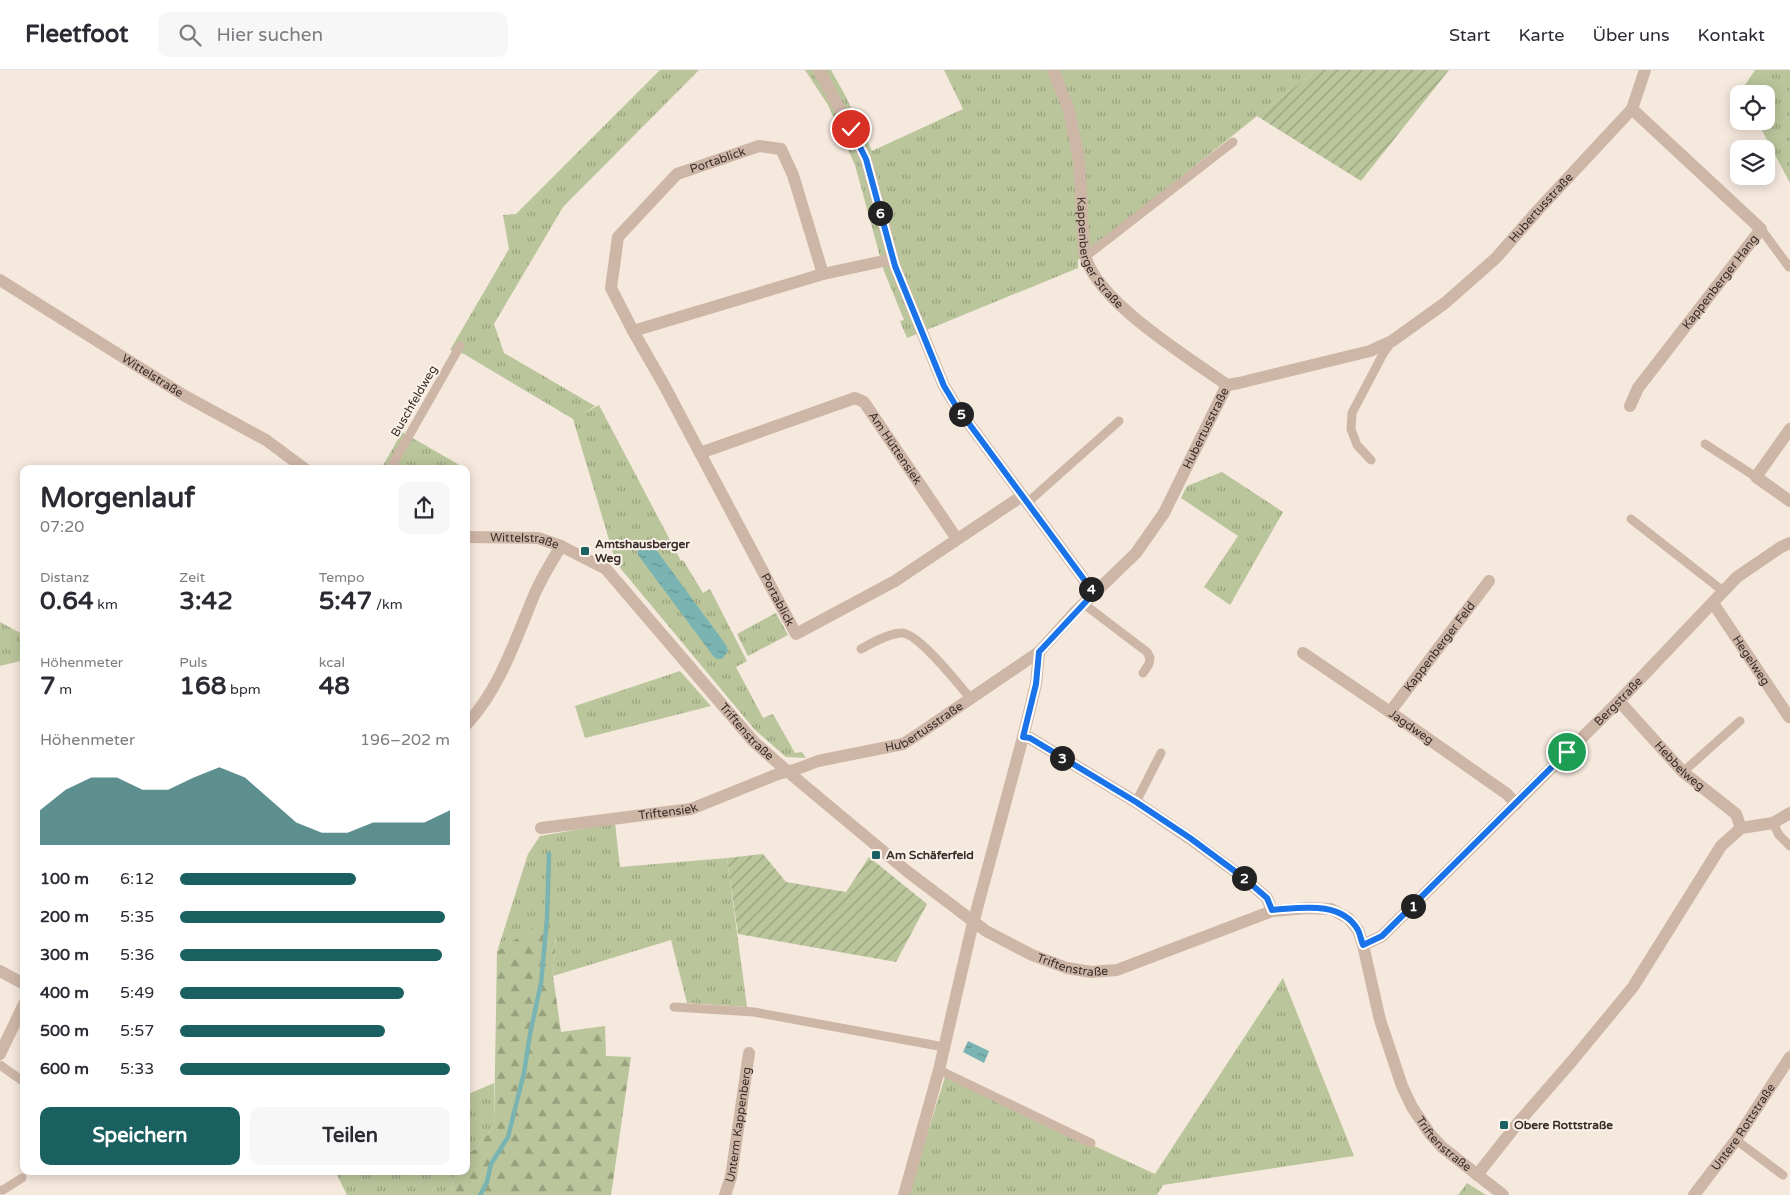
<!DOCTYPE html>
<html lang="de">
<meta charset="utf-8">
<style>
:root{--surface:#fff;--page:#f7f7f7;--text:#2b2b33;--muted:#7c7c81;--line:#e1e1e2;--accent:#1a6060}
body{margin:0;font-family:"Varela Round",sans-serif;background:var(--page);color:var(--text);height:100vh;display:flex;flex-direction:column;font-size:19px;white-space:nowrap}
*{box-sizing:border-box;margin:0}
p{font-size:16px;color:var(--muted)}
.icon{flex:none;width:28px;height:28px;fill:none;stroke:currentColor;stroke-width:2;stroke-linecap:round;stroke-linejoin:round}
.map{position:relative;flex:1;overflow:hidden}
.details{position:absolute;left:20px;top:395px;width:450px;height:710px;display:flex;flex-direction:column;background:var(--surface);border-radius:10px;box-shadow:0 2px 12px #0003}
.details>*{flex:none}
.controls{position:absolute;left:1730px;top:15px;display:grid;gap:10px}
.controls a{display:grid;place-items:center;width:45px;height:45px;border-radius:10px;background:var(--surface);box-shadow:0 2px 12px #0003;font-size:25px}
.pin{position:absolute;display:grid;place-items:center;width:42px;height:42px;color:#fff;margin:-21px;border:2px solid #fff;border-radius:50%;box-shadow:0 1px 5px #0007}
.km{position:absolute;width:25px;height:25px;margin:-12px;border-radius:50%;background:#222;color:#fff;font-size:14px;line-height:25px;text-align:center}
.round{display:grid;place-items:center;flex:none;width:52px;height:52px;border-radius:10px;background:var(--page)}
.headline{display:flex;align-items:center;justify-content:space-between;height:85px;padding:0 20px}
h1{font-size:28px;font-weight:800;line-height:38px}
.figures{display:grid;grid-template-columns:repeat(3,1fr);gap:8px;height:85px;padding:5px 20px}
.figures div{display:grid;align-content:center}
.figures b{font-size:25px;font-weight:800}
.figures small{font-size:14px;font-weight:400}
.figures p{font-size:14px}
.chart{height:140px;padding:10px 20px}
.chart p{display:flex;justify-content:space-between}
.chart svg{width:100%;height:90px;margin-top:5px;fill:var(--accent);opacity:.7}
.button{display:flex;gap:10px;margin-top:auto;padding:10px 20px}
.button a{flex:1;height:58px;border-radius:10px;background:var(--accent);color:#fff;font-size:20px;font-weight:800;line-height:58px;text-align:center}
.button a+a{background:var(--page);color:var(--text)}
ul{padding:0 20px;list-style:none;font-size:16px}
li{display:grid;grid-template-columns:80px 60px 1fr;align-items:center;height:38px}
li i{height:12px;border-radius:6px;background:var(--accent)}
header{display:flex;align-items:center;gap:30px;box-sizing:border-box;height:70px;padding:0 25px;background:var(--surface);border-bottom:1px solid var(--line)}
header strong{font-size:24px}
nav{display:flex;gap:28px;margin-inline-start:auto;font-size:18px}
.search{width:350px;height:45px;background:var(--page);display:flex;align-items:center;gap:12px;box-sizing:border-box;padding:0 18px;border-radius:10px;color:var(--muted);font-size:19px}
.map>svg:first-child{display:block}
</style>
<header>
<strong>Fleetfoot</strong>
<div class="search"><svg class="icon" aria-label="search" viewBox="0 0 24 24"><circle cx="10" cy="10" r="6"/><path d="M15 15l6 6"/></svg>Hier suchen</div>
<nav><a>Start</a><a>Karte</a><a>Über uns</a><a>Kontakt</a></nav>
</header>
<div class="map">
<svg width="1790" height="1125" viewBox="0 0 1790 1125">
<defs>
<pattern id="grass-tufts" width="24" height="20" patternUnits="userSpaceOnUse" patternTransform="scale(1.25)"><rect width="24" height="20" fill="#bac59b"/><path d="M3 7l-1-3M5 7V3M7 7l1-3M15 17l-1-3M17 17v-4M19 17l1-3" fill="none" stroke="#98a07e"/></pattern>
<pattern id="forest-firs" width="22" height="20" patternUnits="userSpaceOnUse" patternTransform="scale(1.25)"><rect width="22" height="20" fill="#bac59b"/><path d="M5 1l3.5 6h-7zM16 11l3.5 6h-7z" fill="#98a07e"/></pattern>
<pattern id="garden-furrows" width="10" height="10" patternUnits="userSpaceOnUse" patternTransform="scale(1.25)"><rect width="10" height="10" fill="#bac59b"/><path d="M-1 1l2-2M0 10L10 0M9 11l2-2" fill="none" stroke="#98a07e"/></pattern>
<pattern id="water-ripples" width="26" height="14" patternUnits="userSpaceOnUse" patternTransform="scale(1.25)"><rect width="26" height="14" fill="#79b4b3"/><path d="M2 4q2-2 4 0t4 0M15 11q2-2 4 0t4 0" fill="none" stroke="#649392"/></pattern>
</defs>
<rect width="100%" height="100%" fill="#f5e8dd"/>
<g fill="url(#grass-tufts)">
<polygon points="660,0 699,0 563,137 494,254 504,283 595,336 584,343 599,335 681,491 683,490 703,523 710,519 747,591 736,597 763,648 773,644 795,683 802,682 806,688 786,687 755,660 616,493 573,349 464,284 450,280 509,179 503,145 516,144"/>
<polygon points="805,0 831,0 845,25 872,81 963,39 944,0 1317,0 1257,46 1078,190 1078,198 907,268 900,251 904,250 884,201 855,95 828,35"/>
<polygon points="1755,0 1790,0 1790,113 1757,51 1766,51 1766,24 1743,24 1741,21"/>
<polygon points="402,362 463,397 462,399 381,399"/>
<polygon points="1222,402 1283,442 1230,535 1204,517 1238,466 1181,428 1187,416"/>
<polygon points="776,543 788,565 748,586 737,564"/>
<polygon points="0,552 24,565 24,590 0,596"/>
<polygon points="680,601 711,636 585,668 575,636"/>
<polygon points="615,753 620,797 727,788 747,937 687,933 671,870 553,906 556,866 497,882 528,784 540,766"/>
<polygon points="1283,908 1354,1086 1163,1115 1157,1125 908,1125 945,1007 1155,1104"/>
<polygon points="494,1013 494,1056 476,1079 466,1084 466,1025"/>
<polygon points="335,1101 455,1101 450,1125 347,1125"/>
<polygon points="1467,1113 1486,1125 1458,1125"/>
</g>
<polygon fill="url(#forest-firs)" points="541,852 556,866 553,906 561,962 605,956 606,986 631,987 611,1125 450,1125 455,1101 466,1101 466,1084 476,1079 494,1056 497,882"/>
<g fill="url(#garden-furrows)">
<polygon points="1317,0 1449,0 1361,111 1257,46"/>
<polygon points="763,784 786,812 846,822 869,787 927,834 896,892 738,864 727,788"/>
</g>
<g fill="url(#water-ripples)">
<polygon points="645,471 652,474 726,575 728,581 722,589 717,589 714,587 638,485 638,475"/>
<polygon points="968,971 989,981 984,993 963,982"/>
</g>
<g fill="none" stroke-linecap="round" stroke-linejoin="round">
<polyline stroke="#79b4b3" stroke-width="4.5" points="480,1125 487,1112 491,1094 508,1067 524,1003 530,964 541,913 547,849 549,784"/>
<g stroke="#ceb6a7" stroke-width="9">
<polyline points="1761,159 1789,197"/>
<polyline points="1085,187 1233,72"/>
<polyline points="1705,374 1756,407"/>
<polyline points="1371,390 1357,375 1351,359 1352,343 1383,284 1392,271"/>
<polyline points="390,399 460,276"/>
<polyline points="1027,433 1119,351"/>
<polyline points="1631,449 1723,521"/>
<polyline points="1085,532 1089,538 1147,582 1150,588 1149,594 1143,603"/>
<path d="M861,579C872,573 887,564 901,563C917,561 959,615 971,629"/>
<polyline points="1683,702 1740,651"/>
<polyline points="1136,732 1161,683"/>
<polyline points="1773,753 1779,765 1790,776"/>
<polyline points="674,937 754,942 944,977"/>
<polyline points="0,995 24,1012"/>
<polyline points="939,1000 1091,1073"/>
<polyline points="1736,1070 1783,1105"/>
<polyline points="0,1120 3,1120 22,1108"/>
</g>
<g stroke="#ceb6a7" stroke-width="12">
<polyline points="819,0 866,89 895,196 944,316 956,336 1094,523"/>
<path id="s1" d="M1053,0L1068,37L1079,89L1084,180C1090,228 1188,287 1227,315"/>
<path id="s2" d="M893,189L823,204L633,261L664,315L796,564L895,511L1022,426"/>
<path id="s3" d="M0,210L185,326L266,370L305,399"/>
<path id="s4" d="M633,261L611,218L618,167L677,104L759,76L781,79L793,105L823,204"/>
<path id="s5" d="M1630,336L1638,318L1761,159L1632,39"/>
<polyline points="1790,359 1756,407 1790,431"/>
<path id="s6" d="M700,383L855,328L864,332L957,469"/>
<path id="s7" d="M466,467L538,468L561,476L606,499L754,672L787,701L908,802L986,861L1032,885L1067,898L1091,902L1117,900L1272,841L1308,838L1331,839L1348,848L1358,860L1363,875L1380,950L1402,1016L1412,1037L1430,1064L1442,1077L1503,1125"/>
<path id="s8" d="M1713,533L1789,647"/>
<path id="s9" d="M1303,583L1390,642L1507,724L1516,734"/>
<path id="s10" d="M1619,631L1683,702L1736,744L1741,758"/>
<path id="s11" d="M1390,642L1489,511"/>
<path d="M466,655C500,619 516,568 535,523C542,507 552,491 561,476"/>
<polyline points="1023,667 1030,668 1136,732 1189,768 1244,808 1267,828 1272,841"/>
<path id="s12" d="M541,758L691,739L778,704L797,699L818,691L903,674L920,663L1039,582L1075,542L1136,483L1164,443L1227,315L1239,313L1370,281L1392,271L1445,233L1496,188L1538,140L1632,39L1645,0"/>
<polyline points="1741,758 1773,753 1790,743"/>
<path id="s13" d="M1363,875L1382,866L1619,631L1737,507L1781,477L1790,473"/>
<polyline points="0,901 24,914"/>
<polyline points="0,984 24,934"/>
<polyline points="1477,1105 1518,1053 1572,991 1633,917 1721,776 1741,758"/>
<path id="s14" d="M725,1125L731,1107L749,983"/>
<polyline points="904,1125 939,1000 971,861 1023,667 1036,614 1039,582"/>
<path id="s15" d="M1694,1125L1736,1070L1790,987"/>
</g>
</g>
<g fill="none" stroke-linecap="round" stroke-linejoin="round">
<g stroke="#fff" stroke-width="10">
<path id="route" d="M851,59L866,89L895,196L944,316L956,336L1094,523L1039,582L1036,614L1023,667L1030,668L1136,732L1190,768L1244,808L1267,828L1272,840C1300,838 1341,830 1358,860C1360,864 1361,870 1363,875L1382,866L1567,682"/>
</g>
<use href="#route" stroke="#1a73e8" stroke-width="6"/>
</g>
<g fill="#1a6060" stroke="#fbf2ea" stroke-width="2">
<rect x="580" y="476" width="10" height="10" rx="2.5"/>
<rect x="871" y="780" width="10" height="10" rx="2.5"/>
<rect x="1499" y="1050" width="10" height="10" rx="2.5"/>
</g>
<g text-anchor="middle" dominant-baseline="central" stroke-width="4" stroke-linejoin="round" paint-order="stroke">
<g font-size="12" fill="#3a2d28" stroke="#fbf2ea">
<text stroke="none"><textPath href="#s4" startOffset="229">Portablick</textPath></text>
<text stroke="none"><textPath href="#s12" startOffset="1240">Hubertusstraße</textPath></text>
<text stroke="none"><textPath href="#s1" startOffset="192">Kappenberger Straße</textPath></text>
<text stroke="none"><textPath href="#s5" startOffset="154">Kappenberger Hang</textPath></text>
<text stroke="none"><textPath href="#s3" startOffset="180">Wittelstraße</textPath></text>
<text transform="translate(414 331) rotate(-60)">Buschfeldweg</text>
<text stroke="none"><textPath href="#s12" startOffset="820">Hubertusstraße</textPath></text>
<text stroke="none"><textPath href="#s6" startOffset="230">Am Hüttensiek</textPath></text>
<text stroke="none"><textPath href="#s7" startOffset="59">Wittelstraße</textPath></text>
<text stroke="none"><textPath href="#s2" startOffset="575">Portablick</textPath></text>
<text stroke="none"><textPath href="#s11" startOffset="82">Kappenberger Feld</textPath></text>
<text stroke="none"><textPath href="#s8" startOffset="69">Hegelweg</textPath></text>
<text stroke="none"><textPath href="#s13" startOffset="354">Bergstraße</textPath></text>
<text stroke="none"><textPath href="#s12" startOffset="400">Hubertusstraße</textPath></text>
<text stroke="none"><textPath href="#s9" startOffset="131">Jagdweg</textPath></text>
<text stroke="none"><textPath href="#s7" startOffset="362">Triftenstraße</textPath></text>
<text stroke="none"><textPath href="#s10" startOffset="89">Hebbelweg</textPath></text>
<text stroke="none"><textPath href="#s12" startOffset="128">Triftensiek</textPath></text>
<text stroke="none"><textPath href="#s7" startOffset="768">Triftenstraße</textPath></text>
<text stroke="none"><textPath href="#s14" startOffset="72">Unterm Kappenberg</textPath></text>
<text stroke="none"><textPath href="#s15" startOffset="84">Untere Rottstraße</textPath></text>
<text stroke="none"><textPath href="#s7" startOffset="1308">Triftenstraße</textPath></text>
</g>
<g font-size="12" font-weight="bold" fill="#3a2d28" stroke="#fbf2ea" text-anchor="start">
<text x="595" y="474">Amtshausberger<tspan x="595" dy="14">Weg</tspan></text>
<text x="886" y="785">Am Schäferfeld</text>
<text x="1514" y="1055">Obere Rottstraße</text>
</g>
</g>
</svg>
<div class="controls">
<a><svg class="icon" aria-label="locate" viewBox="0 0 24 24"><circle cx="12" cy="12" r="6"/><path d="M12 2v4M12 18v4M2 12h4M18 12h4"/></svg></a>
<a><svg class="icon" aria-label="layers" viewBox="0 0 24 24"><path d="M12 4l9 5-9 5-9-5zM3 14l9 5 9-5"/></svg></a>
</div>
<div class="pin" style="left:1567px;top:682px;background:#1e9e55"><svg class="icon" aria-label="arrive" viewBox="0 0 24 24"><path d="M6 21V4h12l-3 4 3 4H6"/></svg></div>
<div class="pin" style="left:851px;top:59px;background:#d93025"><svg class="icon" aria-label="check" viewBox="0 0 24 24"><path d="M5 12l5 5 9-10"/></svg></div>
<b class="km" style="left:1413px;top:836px">1</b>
<b class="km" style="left:1244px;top:808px">2</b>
<b class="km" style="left:1062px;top:688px">3</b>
<b class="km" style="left:1091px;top:519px">4</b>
<b class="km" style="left:961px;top:344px">5</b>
<b class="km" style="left:880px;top:143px">6</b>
<section class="details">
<div class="headline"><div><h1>Morgenlauf</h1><p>07:20</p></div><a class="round"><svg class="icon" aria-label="share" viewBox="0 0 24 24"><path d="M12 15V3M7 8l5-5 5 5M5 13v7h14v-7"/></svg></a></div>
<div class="figures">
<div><p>Distanz</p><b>0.64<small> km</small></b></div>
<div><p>Zeit</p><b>3:42</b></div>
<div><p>Tempo</p><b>5:47<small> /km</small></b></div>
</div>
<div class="figures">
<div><p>Höhenmeter</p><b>7<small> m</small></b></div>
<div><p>Puls</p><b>168<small> bpm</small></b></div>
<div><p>kcal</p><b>48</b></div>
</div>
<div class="chart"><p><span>Höhenmeter</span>196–202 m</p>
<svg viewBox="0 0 160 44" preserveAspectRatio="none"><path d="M0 44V27L10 17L20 11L30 11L40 17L50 17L60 11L70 6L80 11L90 22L100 33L110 38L120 38L130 33L140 33L150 33L160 27V44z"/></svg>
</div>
<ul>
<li><b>100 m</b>6:12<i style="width:65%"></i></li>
<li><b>200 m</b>5:35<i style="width:98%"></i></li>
<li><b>300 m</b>5:36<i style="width:97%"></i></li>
<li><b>400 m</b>5:49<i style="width:83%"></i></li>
<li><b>500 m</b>5:57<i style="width:76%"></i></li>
<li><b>600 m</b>5:33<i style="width:100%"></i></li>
</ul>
<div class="button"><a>Speichern</a><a>Teilen</a></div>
</section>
</div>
